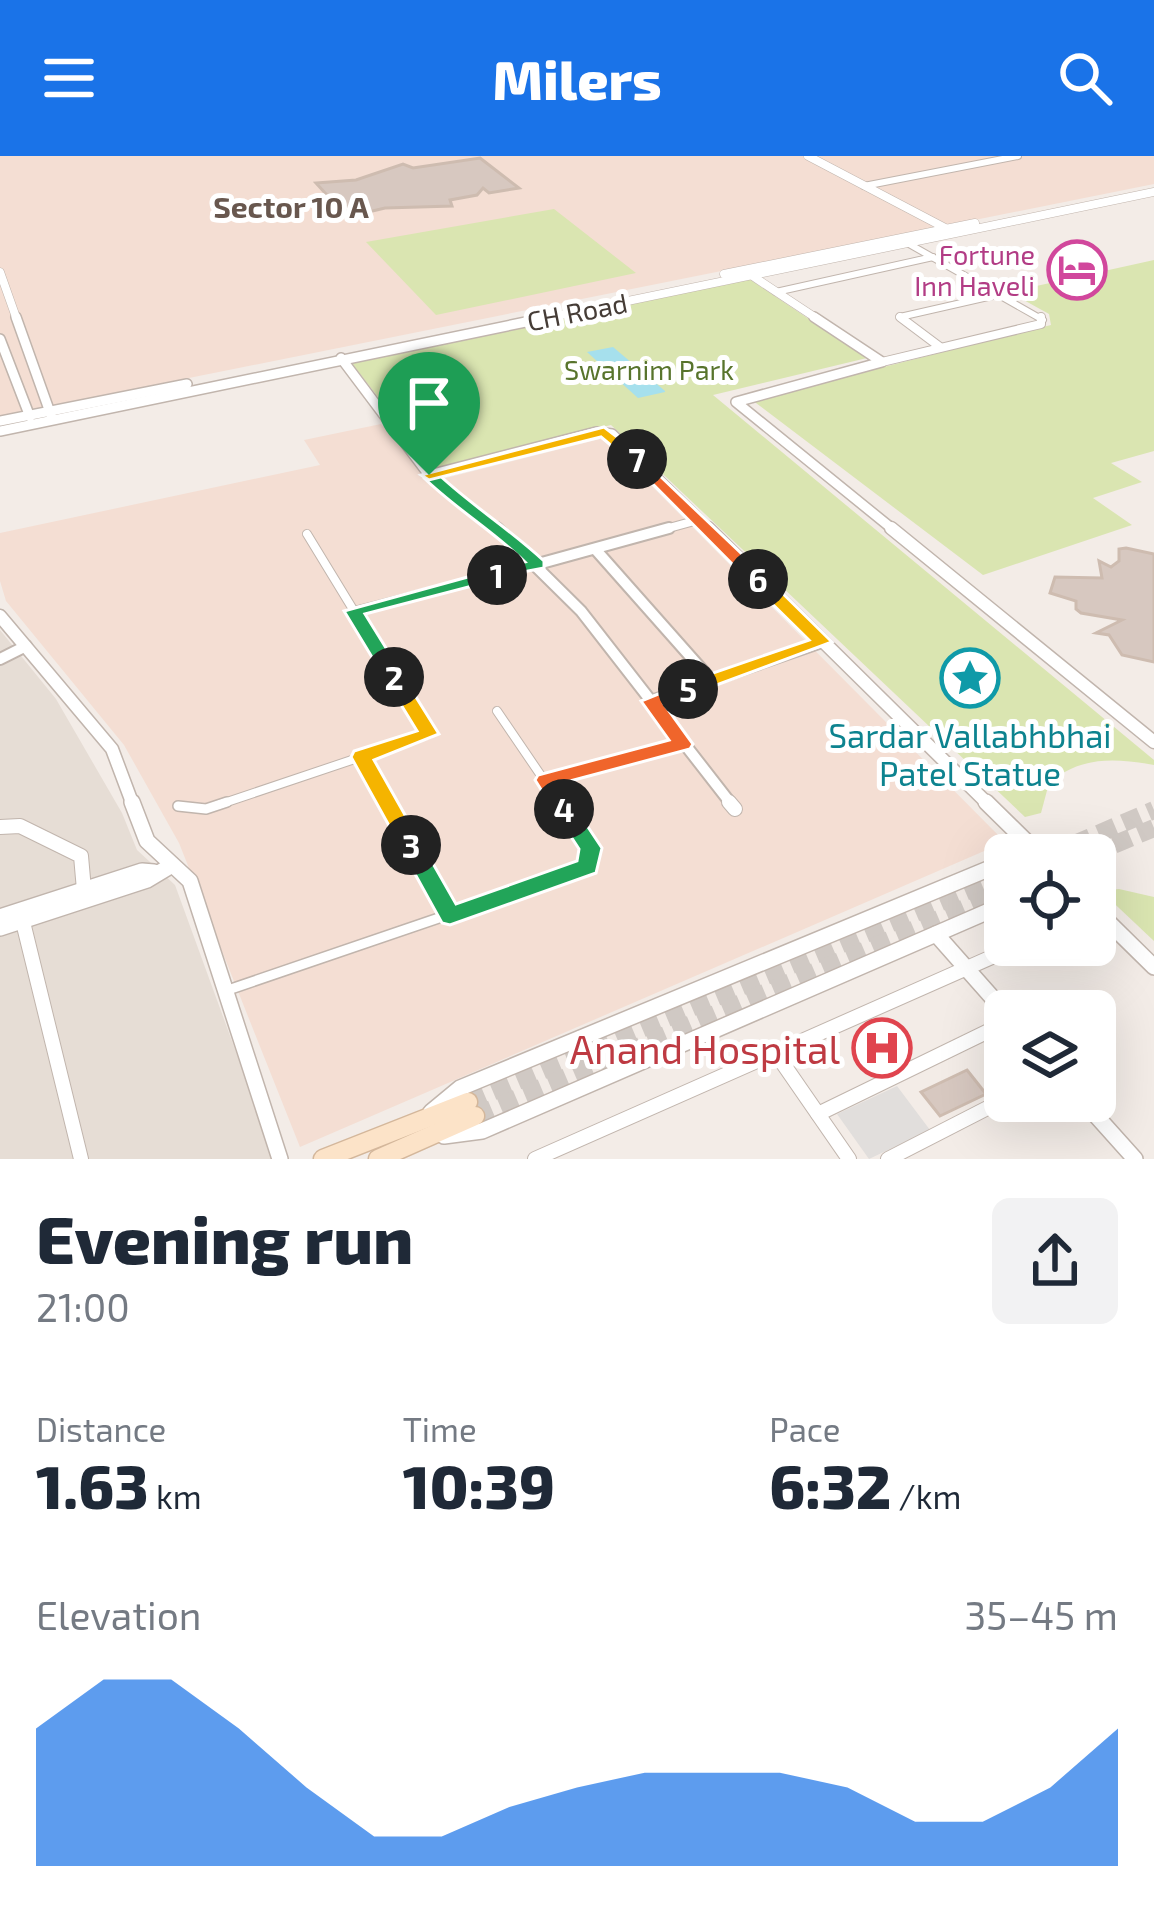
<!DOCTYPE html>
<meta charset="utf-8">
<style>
:root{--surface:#fff;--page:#f2f2f3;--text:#1f2937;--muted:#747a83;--accent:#1a73e8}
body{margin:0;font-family:"Exo 2",sans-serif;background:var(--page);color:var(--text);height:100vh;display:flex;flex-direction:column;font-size:45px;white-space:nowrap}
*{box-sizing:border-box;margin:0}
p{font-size:39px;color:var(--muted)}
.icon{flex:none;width:66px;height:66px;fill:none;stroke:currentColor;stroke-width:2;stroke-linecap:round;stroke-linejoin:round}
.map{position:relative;height:1003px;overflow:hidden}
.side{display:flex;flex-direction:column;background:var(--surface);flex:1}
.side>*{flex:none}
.buttons{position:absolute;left:984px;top:678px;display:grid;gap:24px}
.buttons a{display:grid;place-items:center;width:132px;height:132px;border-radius:18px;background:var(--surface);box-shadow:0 12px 48px #0002;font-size:60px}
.pin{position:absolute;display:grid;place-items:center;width:102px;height:102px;color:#fff;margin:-123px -51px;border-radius:50% 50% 50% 0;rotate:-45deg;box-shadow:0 0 12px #0007}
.pin .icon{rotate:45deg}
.km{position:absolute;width:60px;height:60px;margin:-30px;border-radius:50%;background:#222;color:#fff;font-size:33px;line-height:60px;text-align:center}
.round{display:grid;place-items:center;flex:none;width:126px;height:126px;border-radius:18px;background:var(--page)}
.overview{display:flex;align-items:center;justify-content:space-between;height:204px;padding:0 36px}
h1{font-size:66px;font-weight:800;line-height:90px}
.figures{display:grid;grid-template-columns:repeat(3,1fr);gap:18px;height:204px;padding:12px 36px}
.figures div{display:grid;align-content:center}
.figures b{font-size:60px;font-weight:800}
.figures small{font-size:33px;font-weight:400}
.figures p{font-size:33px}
.chart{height:336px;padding:24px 36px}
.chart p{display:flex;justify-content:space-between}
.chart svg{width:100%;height:216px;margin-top:12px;fill:var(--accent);opacity:.7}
header{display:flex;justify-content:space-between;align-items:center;height:156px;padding:0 36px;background:var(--accent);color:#fff;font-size:54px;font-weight:800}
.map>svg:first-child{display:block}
</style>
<header><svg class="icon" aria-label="menu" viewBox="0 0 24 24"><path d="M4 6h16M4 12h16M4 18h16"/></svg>Milers<svg class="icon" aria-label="search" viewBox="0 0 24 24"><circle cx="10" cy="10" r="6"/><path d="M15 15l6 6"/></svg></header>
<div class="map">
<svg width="1154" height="1003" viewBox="0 0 1154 1003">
<rect width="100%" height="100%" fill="#f3ece7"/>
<polygon fill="#e6ddd5" points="0,474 56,543 122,657 137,694 175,729 275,1003 0,1003"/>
<g fill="#f4ded3">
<polygon points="0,0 1154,0 1154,28 0,260"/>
<polygon points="381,268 434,325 604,282 1005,686 300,991 179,687 124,589 6,445 0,425 0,377 320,309 304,284"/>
</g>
<g fill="#dae5b1">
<polygon points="554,53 636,117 436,159 366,86"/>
<polygon points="1154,104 1154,295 1111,307 1142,326 1093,342 1132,369 983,419 752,244 1051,169 1049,158 1009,136"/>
<path d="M748,122L867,202L713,239L1154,604V609C1114,602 1081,600 1049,627L1041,657L1025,661L611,269L434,313L350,205Z"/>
<polygon points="1119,733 1154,741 1154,785 1101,735"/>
</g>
<polygon fill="#e1dedc" points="897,930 930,974 869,1003 837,958"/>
<polygon fill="#a6e0ed" points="613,191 665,235 665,236 638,242 587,196"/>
<g fill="#d7c8c0" stroke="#cebcb0" stroke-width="3">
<polygon points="480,2 519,32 489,37 483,32 477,39 450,44 452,50 385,52 347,61 316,27 356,24 403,8 413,12"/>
<polygon points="1126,392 1154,398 1154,506 1122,499 1109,479 1096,477 1122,464 1081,457 1076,453 1076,445 1050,437 1055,421 1102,422 1099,405 1111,411 1119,405 1119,393"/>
<polygon points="891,873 909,895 874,911 856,889"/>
<polygon points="967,914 986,938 940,960 921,936"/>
</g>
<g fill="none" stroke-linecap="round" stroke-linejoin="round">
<g stroke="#d0c9c4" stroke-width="18" stroke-dasharray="18 9" stroke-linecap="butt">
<polyline points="1049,699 1154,654"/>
<polyline points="1089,699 1154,672"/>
<polyline points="468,946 1005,719"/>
<polyline points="475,960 1005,735"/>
</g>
<g stroke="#c1b5ad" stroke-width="10">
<g id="pedestrian-far1">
<polyline points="354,455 538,408"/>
<polyline points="497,555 561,649"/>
<polyline points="361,601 388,649"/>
<polyline points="545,624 683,588"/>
<polyline points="218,649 429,578 307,378"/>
</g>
</g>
<g stroke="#c1b5ad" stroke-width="12">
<g id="pedestrian">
<polyline points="386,646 450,760"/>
<polyline points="178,650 206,653 227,646"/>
<polyline points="228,834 588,711 591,693 559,646"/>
</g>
</g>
<g stroke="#c1b5ad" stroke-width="8">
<g id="minor-far3">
<polyline points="864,30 1018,0"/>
<polyline points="902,84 1043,164"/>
<polyline points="776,136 933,101"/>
<polyline points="904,164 900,161 1001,138"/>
</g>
</g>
<g stroke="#c1b5ad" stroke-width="10">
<g id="minor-far2">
<polyline points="900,161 940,191"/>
<polyline points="882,206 1041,168 1041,161"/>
<polyline points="429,319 501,375"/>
<polyline points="658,375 698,364"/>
</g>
</g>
<g stroke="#c1b5ad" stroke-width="14">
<g id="minor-far1">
<polyline points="497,372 581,455 732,649"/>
<polyline points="596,394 712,525"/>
<polyline points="538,408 669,372"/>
<polyline points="0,503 26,490"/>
<polyline points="651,545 822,486"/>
</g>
</g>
<g stroke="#c1b5ad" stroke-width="16">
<g id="minor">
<polyline points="729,646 735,653"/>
<polyline points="0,671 20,670 81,700 84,734"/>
<polyline points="21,758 81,1003"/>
<polyline points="775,896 849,1003"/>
<polyline points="818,958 1005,867"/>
<polyline points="535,1003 1019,789"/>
<polyline points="888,1003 1005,943"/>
</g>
</g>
<g stroke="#c1b5ad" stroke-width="9">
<g id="tertiary-far3">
<polyline points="808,0 949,74"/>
<polyline points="0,116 17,164"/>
<polyline points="724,118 975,67"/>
<polyline points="754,121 819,164"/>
<polyline points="536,164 1154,36"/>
</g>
</g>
<g stroke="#c1b5ad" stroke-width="12">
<g id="tertiary-far2">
<polyline points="16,161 52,262"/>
<polyline points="814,161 882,206 736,246 895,375"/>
<polyline points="0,183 30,261"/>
<polyline points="341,202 429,319 596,276 612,278 711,375"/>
<polyline points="0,265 187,228"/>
<polyline points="0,275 550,161"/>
</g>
</g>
<g stroke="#c1b5ad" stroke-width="15">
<g id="tertiary-far1">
<polyline points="708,372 989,649"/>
<polyline points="891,372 1154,586"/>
<polyline points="0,460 112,593 133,649"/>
</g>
</g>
<g stroke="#c1b5ad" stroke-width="18">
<g id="tertiary">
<polyline points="132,646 147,685 190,725 280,1003"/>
<polyline points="986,646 1040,699"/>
<polyline points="1095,753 1154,811"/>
<polyline points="0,761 142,715 154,716"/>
<polyline points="0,772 147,724 172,709"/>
<polyline points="936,778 1005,856"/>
<polyline points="1083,945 1135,1003"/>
<polyline points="431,956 460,932 1005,706"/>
<polyline points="444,980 482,975 1005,748"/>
</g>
</g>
<g stroke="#d4b79b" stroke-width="21">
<g id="secondary">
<polyline points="323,1003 468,946"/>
<polyline points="378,1003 475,960"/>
</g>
</g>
<use href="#pedestrian-far1" stroke="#fff" stroke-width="8"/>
<use href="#pedestrian" stroke="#fff" stroke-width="9"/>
<use href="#minor-far3" stroke="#fff" stroke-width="6"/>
<use href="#minor-far2" stroke="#fff" stroke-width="8"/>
<use href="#minor-far1" stroke="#fff" stroke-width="10"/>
<use href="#minor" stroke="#fff" stroke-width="14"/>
<use href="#tertiary-far3" stroke="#fff" stroke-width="8"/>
<use href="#tertiary-far2" stroke="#fff" stroke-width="9"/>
<use href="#tertiary-far1" stroke="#fff" stroke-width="12"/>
<use href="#tertiary" stroke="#fff" stroke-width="15"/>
<use href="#secondary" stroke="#fce3c8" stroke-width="18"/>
</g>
<path fill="#22a559" stroke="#fff" stroke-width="3" d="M424,315H435C469,348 509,372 544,405V412L491,422V415L525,406C493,375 456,353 424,322Z"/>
<polygon fill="#22a559" stroke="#fff" stroke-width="3" points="497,413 506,419 503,422 365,458 404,521 401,526 387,526 344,455"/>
<polygon fill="#f5b400" stroke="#fff" stroke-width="3" points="394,515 401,517 439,578 374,604 422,689 411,698 403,695 351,601 354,595 417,575 384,521"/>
<polygon fill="#22a559" stroke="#fff" stroke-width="3" points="564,645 572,647 602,692 596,717 450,769 442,767 399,689 403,683 419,683 456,748 577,705 579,693 553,653"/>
<polygon fill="#f0652b" stroke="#fff" stroke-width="3" points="688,526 695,528 695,537 664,548 693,588 690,593 559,628 576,653 564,661 557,659 535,624 538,619 669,584 641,545"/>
<polygon fill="#f5b400" stroke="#fff" stroke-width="3" points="751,419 764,419 832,486 695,537 681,537 681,528 809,484 751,427"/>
<polygon fill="#f0652b" stroke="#fff" stroke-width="3" points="637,298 764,419 764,427 751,427 631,306 629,303"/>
<polygon fill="#f5b400" stroke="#fff" stroke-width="3" points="604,271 642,300 642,306 631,306 601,281 429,324 421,319"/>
<defs>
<g id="hotel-ring" transform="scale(3)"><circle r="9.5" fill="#fff" stroke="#d1479c" stroke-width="1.5"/><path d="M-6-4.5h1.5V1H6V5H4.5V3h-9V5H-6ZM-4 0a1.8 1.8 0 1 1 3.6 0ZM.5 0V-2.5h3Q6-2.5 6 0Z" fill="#d1479c"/></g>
<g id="sight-ring" transform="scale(3)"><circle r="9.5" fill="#fff" stroke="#0f9aa8" stroke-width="1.5"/><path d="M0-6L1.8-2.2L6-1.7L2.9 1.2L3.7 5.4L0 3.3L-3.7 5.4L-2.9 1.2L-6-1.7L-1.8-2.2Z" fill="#0f9aa8"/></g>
<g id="hospital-ring" transform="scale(3)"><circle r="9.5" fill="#fff" stroke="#e0444e" stroke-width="1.5"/><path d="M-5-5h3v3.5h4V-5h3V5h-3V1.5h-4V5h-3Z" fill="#e0444e"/></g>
</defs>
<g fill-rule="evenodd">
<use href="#hotel-ring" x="1077" y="114"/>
<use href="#sight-ring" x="970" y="522"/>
<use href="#hospital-ring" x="882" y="892"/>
</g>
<g text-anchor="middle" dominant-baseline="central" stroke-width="10" stroke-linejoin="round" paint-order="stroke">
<g font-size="27" fill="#b23c85" stroke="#fff" text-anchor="end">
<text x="1035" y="98">Fortune<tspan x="1035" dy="31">Inn Haveli</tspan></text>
</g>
<g font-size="27" fill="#453c36" stroke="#fff">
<text transform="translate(577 155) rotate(-11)">CH Road</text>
</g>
<g font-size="27" fill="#58742c" stroke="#fff">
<text x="649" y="213">Swarnim Park</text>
</g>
<g font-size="30" font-weight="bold" fill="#68574e" stroke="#fff">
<text x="291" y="50">Sector 10 A</text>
</g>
<g font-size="33" fill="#0d838f" stroke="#fff">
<text x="970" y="579">Sardar Vallabhbhai<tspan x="970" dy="38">Patel Statue</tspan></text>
</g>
<g font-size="39" fill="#be3a42" stroke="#fff" text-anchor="end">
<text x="840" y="892">Anand Hospital</text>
</g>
</g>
</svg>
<div class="buttons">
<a><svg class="icon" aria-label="locate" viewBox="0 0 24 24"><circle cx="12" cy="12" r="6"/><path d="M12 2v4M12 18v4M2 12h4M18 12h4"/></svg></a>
<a><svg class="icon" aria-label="layers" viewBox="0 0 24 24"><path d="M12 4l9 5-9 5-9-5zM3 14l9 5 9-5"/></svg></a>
</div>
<div class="pin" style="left:429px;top:319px;background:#1e9e55"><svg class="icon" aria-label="arrive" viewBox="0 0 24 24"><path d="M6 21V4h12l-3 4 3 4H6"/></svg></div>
<b class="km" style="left:497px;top:419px">1</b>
<b class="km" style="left:394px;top:521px">2</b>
<b class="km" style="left:411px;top:689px">3</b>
<b class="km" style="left:564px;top:653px">4</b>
<b class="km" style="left:688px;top:533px">5</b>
<b class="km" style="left:758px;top:423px">6</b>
<b class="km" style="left:637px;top:303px">7</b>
</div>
<section class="side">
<div class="overview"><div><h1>Evening run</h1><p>21:00</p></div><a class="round"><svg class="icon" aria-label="share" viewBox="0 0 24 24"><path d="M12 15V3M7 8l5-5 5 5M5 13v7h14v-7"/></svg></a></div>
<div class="figures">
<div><p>Distance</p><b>1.63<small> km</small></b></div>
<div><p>Time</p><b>10:39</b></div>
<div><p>Pace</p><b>6:32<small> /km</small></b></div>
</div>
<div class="chart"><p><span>Elevation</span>35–45 m</p>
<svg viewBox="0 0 160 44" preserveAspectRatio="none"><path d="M0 44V16L10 6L20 6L30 16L40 28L50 38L60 38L70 32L80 28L90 25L100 25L110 25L120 28L130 35L140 35L150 28L160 16V44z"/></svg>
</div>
</section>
